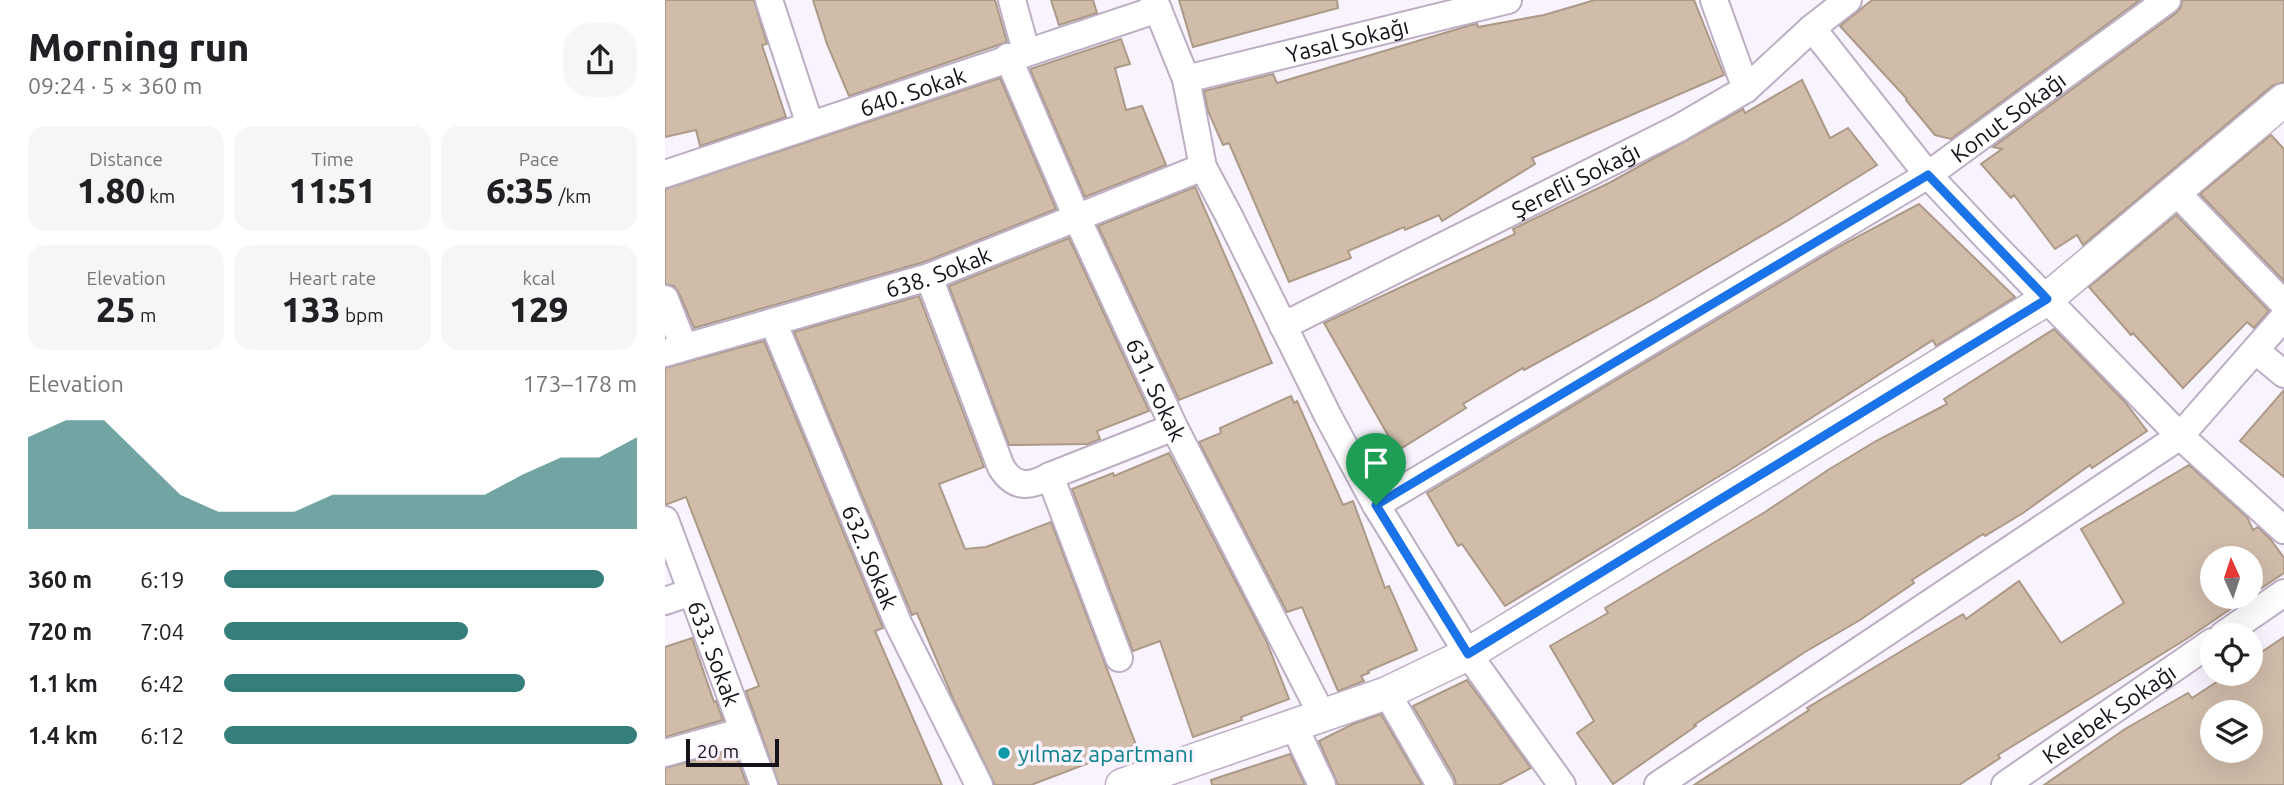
<!DOCTYPE html>
<meta charset="utf-8">
<style>
:root{--surface:#fff;--page:#f6f6f6;--text:#202124;--muted:#757577;--accent:#367e7c}
body{margin:0;font-family:Ubuntu,sans-serif;background:var(--page);color:var(--text);height:100vh;display:flex;flex-direction:column;font-size:26px;white-space:nowrap}
*{box-sizing:border-box;margin:0}
p{font-size:23px;color:var(--muted)}
.icon{flex:none;width:38px;height:38px;fill:none;stroke:currentColor;stroke-width:2;stroke-linecap:round;stroke-linejoin:round}
.map{position:relative;flex:1;overflow:hidden}
.sheet{display:flex;flex-direction:column;background:var(--surface);width:665px}
.sheet>*{flex:none}
.needle{width:46px;rotate:357deg}
.buttons{position:absolute;left:1535px;top:546px;display:grid;gap:14px}
.buttons a{display:grid;place-items:center;width:63px;height:63px;border-radius:50%;background:var(--surface);box-shadow:0 7px 28px #0002;font-size:35px}
.scale{position:absolute;left:21px;bottom:18px;width:93px;box-sizing:border-box;padding-left:7px;border:4px solid #17121a;border-top:0;font-size:19px;line-height:24px;white-space:nowrap;color:#17121a;-webkit-text-stroke:5px #f9f3fd;paint-order:stroke}
.pin{position:absolute;display:grid;place-items:center;width:60px;height:60px;color:#fff;margin:-72px -30px;border-radius:50% 50% 50% 0;rotate:-45deg;box-shadow:0 0 7px #0007}
.pin .icon{rotate:45deg}
.round{display:grid;place-items:center;flex:none;width:74px;height:74px;border-radius:28px;background:var(--page)}
.headline{display:flex;align-items:center;justify-content:space-between;height:119px;padding:0 28px}
h1{font-size:38px;font-weight:800;line-height:52px}
.figures{display:grid;grid-template-columns:repeat(3,1fr);gap:10px;height:119px;padding:7px 28px}
.figures div{display:grid;align-content:center;border-radius:18px;background:var(--page);text-align:center}
.figures b{font-size:35px;font-weight:800}
.figures small{font-size:19px;font-weight:400}
.figures p{font-size:19px}
.chart{height:196px;padding:14px 28px}
.chart p{display:flex;justify-content:space-between}
.chart svg{width:100%;height:126px;margin-top:7px;fill:var(--accent);opacity:.7}
ul{padding:0 28px;list-style:none;font-size:23px}
li{display:grid;grid-template-columns:112px 84px 1fr;align-items:center;height:52px}
li i{height:18px;border-radius:9px;background:var(--accent)}
main{display:flex;flex:1;min-height:0}
.map>svg:first-child{display:block}
</style>
<main>
<section class="sheet">
<div class="headline"><div><h1>Morning run</h1><p>09:24 · 5 × 360 m</p></div><a class="round"><svg class="icon" aria-label="share" viewBox="0 0 24 24"><path d="M12 15V3M7 8l5-5 5 5M5 13v7h14v-7"/></svg></a></div>
<div class="figures">
<div><p>Distance</p><b>1.80<small> km</small></b></div>
<div><p>Time</p><b>11:51</b></div>
<div><p>Pace</p><b>6:35<small> /km</small></b></div>
</div>
<div class="figures">
<div><p>Elevation</p><b>25<small> m</small></b></div>
<div><p>Heart rate</p><b>133<small> bpm</small></b></div>
<div><p>kcal</p><b>129</b></div>
</div>
<div class="chart"><p><span>Elevation</span>173–178 m</p>
<svg viewBox="0 0 160 44" preserveAspectRatio="none"><path d="M0 44V12L10 6L20 6L30 19L40 32L50 38L60 38L70 38L80 32L90 32L100 32L110 32L120 32L130 25L140 19L150 19L160 12V44z"/></svg>
</div>
<ul>
<li><b>360 m</b>6:19<i style="width:92%"></i></li>
<li><b>720 m</b>7:04<i style="width:59%"></i></li>
<li><b>1.1 km</b>6:42<i style="width:73%"></i></li>
<li><b>1.4 km</b>6:12<i style="width:100%"></i></li>
</ul>
</section>
<div class="map">
<svg width="1619" height="785" viewBox="0 0 1619 785">
<rect width="100%" height="100%" fill="#f9f3fd"/>
<g fill="#d0bca9" stroke="#ac9987" stroke-width="2" fill-rule="evenodd">
<polygon points="0,0 89,0 102,44 97,45 121,117 35,146 31,130 0,137"/>
<polygon points="148,0 330,0 342,42 184,96 162,44"/>
<polygon points="386,0 428,0 432,13 394,25"/>
<polygon points="514,0 672,0 673,8 528,47"/>
<polygon points="930,0 1029,0 1059,75 867,158 870,164 777,221 774,215 740,230 739,227 683,251 686,258 624,282 564,143 558,145 543,111 539,91 608,74 612,83 806,25 812,24 813,27 879,15"/>
<polygon points="1207,0 1475,0 1286,139 1270,135 1241,100 1242,99 1175,26"/>
<polygon points="1517,0 1619,0 1619,82 1607,86 1418,245 1412,235 1390,249 1349,195 1346,198 1316,164 1337,149 1328,147 1511,13 1516,7"/>
<polygon points="456,39 465,64 450,68 461,110 477,106 501,165 420,197 365,69"/>
<polygon points="335,78 391,209 259,262 29,328 14,293 9,286 0,284 0,189"/>
<polygon points="1137,80 1165,138 1183,128 1212,165 1122,221 987,300 859,370 858,368 798,404 801,408 732,451 659,323 850,234 848,229 944,183 1078,109 1080,113"/>
<polygon points="1606,135 1619,149 1619,281 1535,194"/>
<polygon points="530,187 607,363 514,400 433,226"/>
<polygon points="1254,204 1350,297 1271,346 1268,340 1071,466 840,606 797,544 793,546 762,493 1175,246"/>
<polygon points="1511,215 1604,311 1589,328 1582,322 1518,388 1468,333 1466,335 1424,287"/>
<polygon points="404,238 484,411 432,431 435,439 423,444 344,445 284,286"/>
<polygon points="254,296 319,467 274,484 300,549 321,547 386,522 471,745 366,785 330,785 289,701 252,613 247,615 129,332"/>
<polygon points="1389,329 1460,402 1482,431 1427,468 1425,465 1358,513 1320,536 1318,534 1247,580 1249,583 1195,620 1140,652 1029,725 1031,726 948,784 912,733 929,721 885,646 943,613 940,608 1100,512 1163,470 1211,441 1282,404 1279,399"/>
<polygon points="99,341 218,628 210,631 277,785 114,785 81,691 94,686 21,497 0,505 0,368"/>
<polygon points="1619,390 1619,477 1575,441"/>
<polygon points="626,396 629,403 632,401 678,505 688,501 720,588 724,586 752,650 703,671 704,673 696,676 699,681 673,691 637,607 622,612 534,442 556,433 555,428"/>
<polygon points="504,453 601,640 624,699 576,717 577,720 528,737 495,641 468,651 407,489 448,473 449,476"/>
<polygon points="1524,465 1582,517 1588,530 1593,527 1606,540 1619,558 1619,573 1586,595 1586,558 1547,558 1547,597 1583,597 1523,638 1333,755 1335,758 1294,785 1029,785 1144,710 1142,708 1298,614 1301,619 1354,581 1396,643 1459,603 1416,529"/>
<path d="M1619,637V785H1379L1460,729L1523,693L1527,698L1564,674H1586V659ZM1547,712H1586V751H1547Z"/>
<polygon points="27,638 49,702 51,701 58,720 0,737 0,647"/>
<polygon points="802,680 866,768 834,785 791,785 789,777 748,706"/>
<polygon points="716,714 757,785 673,785 654,741 688,724"/>
<polygon points="69,750 82,785 0,785 0,768"/>
<polygon points="625,754 640,785 547,785 546,780"/>
</g>
<g fill="none" stroke-linecap="round" stroke-linejoin="round">
<g stroke="#bcaec4" stroke-width="30">
<g id="minor">
<polyline points="104,0 145,125"/>
<polyline points="347,0 361,51"/>
<polyline points="489,0 521,79 538,167 564,216 663,416 711,505 803,654 897,785"/>
<polyline points="1049,0 1081,89"/>
<polyline points="1147,28 1263,175 1324,240 1515,436 1619,530"/>
<path id="s1" d="M343,57L412,218L509,427L657,715"/>
<path id="s2" d="M521,79L843,0"/>
<path id="s3" d="M0,174L493,9"/>
<polyline points="1510,191 1619,304"/>
<path d="M264,277L336,467C349,488 364,488 385,476L509,427"/>
<polyline points="0,299 19,347"/>
<path id="s4" d="M109,324L233,623L314,785"/>
<path id="s5" d="M618,326L1014,128L1081,89L1147,28L1183,0"/>
<polyline points="1591,351 1619,374"/>
<path id="s6" d="M0,353L264,277L538,167"/>
<polyline points="385,476 454,658"/>
<path id="s7" d="M711,505L1263,175L1502,0"/>
<path id="s8" d="M0,520L99,785"/>
<polyline points="0,601 26,592"/>
<polyline points="1558,635 1619,593"/>
<polyline points="722,693 775,785"/>
<polyline points="629,726 657,785"/>
<polyline points="0,753 79,731"/>
<polyline points="993,785 1515,436 1619,317"/>
<path id="s9" d="M1340,785L1547,642"/>
</g>
</g>
<g stroke="#bcaec4" stroke-width="35">
<polyline id="tertiary" points="457,785 722,693 803,654 1382,299 1619,100"/>
</g>
<use href="#minor" stroke="#fff" stroke-width="26"/>
<use href="#tertiary" stroke="#fff" stroke-width="32"/>
</g>
<g fill="none" stroke-linecap="round" stroke-linejoin="round">
<g stroke="#fff" stroke-width="14">
<polygon id="route" points="1263,175 1382,299 803,654 711,505"/>
</g>
<use href="#route" stroke="#1a73e8" stroke-width="9"/>
</g>
<circle fill="#0f9aa8" stroke="#f9f3fd" stroke-width="2.5" cx="339" cy="753" r="7"/>
<g text-anchor="middle" dominant-baseline="central" stroke-width="7" stroke-linejoin="round" paint-order="stroke">
<g font-size="23" fill="#17121a" stroke="#f9f3fd">
<text stroke="none"><textPath href="#s2" startOffset="166">Yasal Sokağı</textPath></text>
<text stroke="none"><textPath href="#s3" startOffset="261">640. Sokak</textPath></text>
<text stroke="none"><textPath href="#s7" startOffset="742">Konut Sokağı</textPath></text>
<text stroke="none"><textPath href="#s5" startOffset="327">Şerefli Sokağı</textPath></text>
<text stroke="none"><textPath href="#s6" startOffset="285">638. Sokak</textPath></text>
<text stroke="none"><textPath href="#s1" startOffset="364">631. Sokak</textPath></text>
<text stroke="none"><textPath href="#s4" startOffset="252">632. Sokak</textPath></text>
<text stroke="none"><textPath href="#s8" startOffset="142">633. Sokak</textPath></text>
<text stroke="none"><textPath href="#s9" startOffset="126">Kelebek Sokağı</textPath></text>
</g>
<g font-size="23" fill="#0d838f" stroke="#f9f3fd" text-anchor="start">
<text x="353" y="753">yılmaz apartmanı</text>
</g>
</g>
</svg>
<div class="buttons">
<a><svg class="needle" viewBox="-14 -14 28 28"><path d="M0-13l5 13h-10z" fill="#e53935"/><path d="M0 13l5-13h-10z" fill="#757577"/></svg></a>
<a><svg class="icon" aria-label="locate" viewBox="0 0 24 24"><circle cx="12" cy="12" r="6"/><path d="M12 2v4M12 18v4M2 12h4M18 12h4"/></svg></a>
<a><svg class="icon" aria-label="layers" viewBox="0 0 24 24"><path d="M12 4l9 5-9 5-9-5zM3 14l9 5 9-5"/></svg></a>
</div>
<div class="scale">20 m</div>
<div class="pin" style="left:711px;top:505px;background:#1e9e55"><svg class="icon" aria-label="arrive" viewBox="0 0 24 24"><path d="M6 21V4h12l-3 4 3 4H6"/></svg></div>
</div>
</main>
